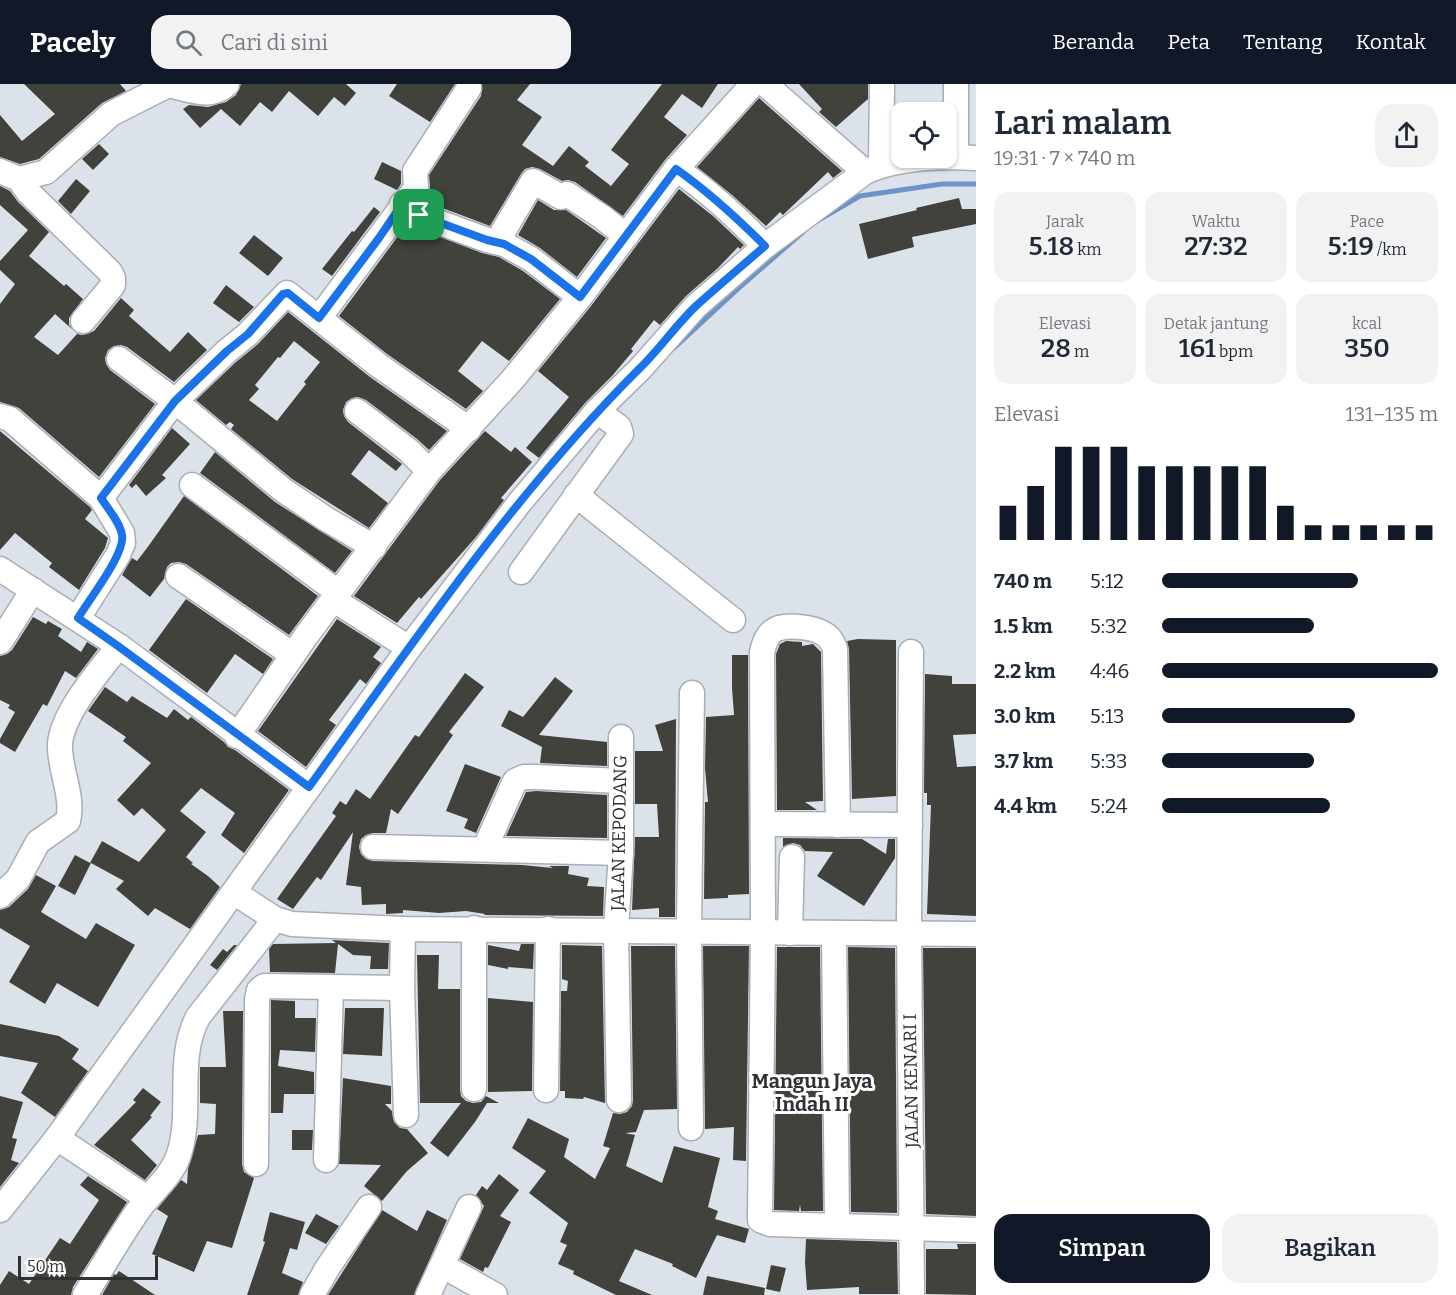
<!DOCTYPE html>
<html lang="id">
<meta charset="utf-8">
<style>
:root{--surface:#fff;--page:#f2f2f3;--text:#1f2937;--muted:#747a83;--accent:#111827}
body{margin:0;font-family:Bitter,serif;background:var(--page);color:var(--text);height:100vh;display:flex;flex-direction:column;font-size:22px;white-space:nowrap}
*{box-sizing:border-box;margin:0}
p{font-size:20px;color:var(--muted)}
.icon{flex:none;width:33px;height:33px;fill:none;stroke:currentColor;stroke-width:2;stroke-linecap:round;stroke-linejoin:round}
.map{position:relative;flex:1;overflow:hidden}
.sheet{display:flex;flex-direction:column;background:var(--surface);width:480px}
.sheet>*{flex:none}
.fabs{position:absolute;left:891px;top:18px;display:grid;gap:12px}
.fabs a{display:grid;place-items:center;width:66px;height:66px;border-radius:12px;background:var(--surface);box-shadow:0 2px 4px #0004;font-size:30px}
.scale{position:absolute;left:18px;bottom:15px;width:140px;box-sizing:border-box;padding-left:6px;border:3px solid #2f3235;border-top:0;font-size:16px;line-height:21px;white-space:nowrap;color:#2f3235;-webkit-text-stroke:4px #fff;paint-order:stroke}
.pin{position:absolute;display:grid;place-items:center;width:51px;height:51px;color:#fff;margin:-26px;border-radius:12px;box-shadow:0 3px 9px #0006}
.round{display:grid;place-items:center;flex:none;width:63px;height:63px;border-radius:18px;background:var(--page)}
.headline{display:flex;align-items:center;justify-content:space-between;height:102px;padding:0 18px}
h1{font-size:33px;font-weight:600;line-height:45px}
.stats{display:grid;grid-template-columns:repeat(3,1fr);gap:9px;height:102px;padding:6px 18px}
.stats div{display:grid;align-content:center;border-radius:15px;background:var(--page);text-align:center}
.stats b{font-size:26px;font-weight:600}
.stats small{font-size:16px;font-weight:400}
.stats p{font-size:16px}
.chart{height:168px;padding:12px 18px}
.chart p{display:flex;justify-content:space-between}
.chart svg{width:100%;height:108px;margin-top:6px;stroke:var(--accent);stroke-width:6}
.action{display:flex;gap:12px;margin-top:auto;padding:12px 18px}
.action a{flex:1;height:69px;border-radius:18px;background:var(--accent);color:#fff;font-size:24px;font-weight:600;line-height:69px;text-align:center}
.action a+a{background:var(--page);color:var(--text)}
ul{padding:0 18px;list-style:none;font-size:20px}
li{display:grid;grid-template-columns:96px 72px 1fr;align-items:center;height:45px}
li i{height:15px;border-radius:8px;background:var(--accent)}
header{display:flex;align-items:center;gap:36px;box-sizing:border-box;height:84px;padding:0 30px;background:var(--accent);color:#fff}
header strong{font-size:28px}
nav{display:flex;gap:33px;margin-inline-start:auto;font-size:21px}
.search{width:420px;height:54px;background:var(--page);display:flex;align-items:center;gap:15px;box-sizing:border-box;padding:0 21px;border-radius:18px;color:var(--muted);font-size:22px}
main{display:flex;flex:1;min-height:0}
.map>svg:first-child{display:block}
</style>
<header>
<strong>Pacely</strong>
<div class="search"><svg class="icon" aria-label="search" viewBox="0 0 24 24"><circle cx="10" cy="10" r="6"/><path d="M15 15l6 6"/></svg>Cari di sini</div>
<nav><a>Beranda</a><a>Peta</a><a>Tentang</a><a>Kontak</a></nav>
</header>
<main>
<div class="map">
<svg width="976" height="1211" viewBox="0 0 976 1211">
<rect width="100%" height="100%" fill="#dbe2ea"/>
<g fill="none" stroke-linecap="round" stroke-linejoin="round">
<g stroke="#6d93c7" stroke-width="5">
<polyline points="817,137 860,112 942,100 976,100"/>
<polyline points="674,264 741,202 803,148"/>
</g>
</g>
<g fill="#40423b" fill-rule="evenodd">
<polygon points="24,0 120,0 126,7 102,19 39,75 20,80 0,73 0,31 22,57 55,30"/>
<polygon points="241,0 346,0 356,9 345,22 334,13 318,32 289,7 272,28 260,18 240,42 221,25 200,44 183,25 189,21 208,23 226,18 236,11"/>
<polygon points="397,0 455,0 430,38 389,12"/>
<polygon points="482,0 530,0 517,16 542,33 522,61 553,82 569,62 589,78 585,82 611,102 629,80 611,66 662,0 718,0 702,24 682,10 664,33 687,51 665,76 623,132 575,98 568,96 562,97 540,85 532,83 525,85 521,90 490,142 424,117 430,104 429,91 481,12"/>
<polygon points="799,0 868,0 868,15 836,43 819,28 822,25"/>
<polygon points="759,14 842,87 833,94 828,88 783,131 780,128 766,142 732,111 697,83"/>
<polygon points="99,60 109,70 93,86 82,75"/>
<polygon points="382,78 401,87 401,100 397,106 374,95"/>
<polygon points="76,95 90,107 71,130 58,117"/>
<polygon points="0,102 10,107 18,118 49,148 29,172 64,202 66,200 83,215 69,234 69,241 73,246 55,230 34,253 58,271 77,250 75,249 81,251 87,250 94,247 121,214 134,226 129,232 170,268 188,248 207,266 174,298 127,263 121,261 114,262 108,266 105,274 106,280 110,286 155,320 99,393 19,324 0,318 0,220 15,200 0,186 0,177 28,146 0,121"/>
<polygon points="679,105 713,132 744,161 740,165 738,163 718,184 686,212 660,241 654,236 631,265 633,267 612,292 586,318 539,374 526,364 569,313 538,287 591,222"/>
<polygon points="959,114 962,125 976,125 976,140 912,153 914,163 868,175 859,140 917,126 916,124"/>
<polygon points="538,116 554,126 566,126 606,154 577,193 540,164 518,151"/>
<polygon points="374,123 380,128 332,192 322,185 352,147 354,148"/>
<polygon points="407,140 482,169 499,173 523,187 560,215 509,277 482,257 458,287 483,307 466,325 387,270 339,232"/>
<polygon points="254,151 283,174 268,192 239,169"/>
<polygon points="226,201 254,223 239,238 213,219"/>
<path d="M288,228L370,293L447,347L429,366L417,355L366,316L358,313L352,314L346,318L343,326L344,332L348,338L402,380L396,387L369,366L351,390L388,419L369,444L292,395L231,345L234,341L230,338L226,341L196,316L236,278L258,260ZM294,257L320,278L304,298L306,300L277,337L249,316L259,305L255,301L278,273L280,274Z"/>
<polygon points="172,344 190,360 162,391 166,394 146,412 136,400 132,404 129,401"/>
<polygon points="0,347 90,423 92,426 85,435 108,454 105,464 79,506 49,483 52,479 15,449 0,466"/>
<polygon points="485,347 511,368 515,363 532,378 501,414 504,416 476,453 421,515 419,513 397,539 354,512 440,396"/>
<polygon points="215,368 275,418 352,467 335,489 200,389"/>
<polygon points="184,412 318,512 289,551 186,480 179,478 171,479 167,483 164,495 150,513 122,491 132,474 137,477 147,464"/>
<polygon points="186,515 273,575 263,590 235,570 207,609 149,566"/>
<polygon points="33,533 46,540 48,537 62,545 58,552 81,568 87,558 98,565 76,594 65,587 47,622 43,620 15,668 0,659 0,655 15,628 8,624 10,621 0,616 0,572 7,570 12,566"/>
<polygon points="337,535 381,563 373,573 381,579 366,600 360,595 329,636 336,641 306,683 258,647"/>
<polygon points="858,555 896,556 896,712 852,715 849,565 847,557"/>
<polygon points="786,557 802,558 802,562 813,560 821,568 823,717 805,718 817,726 777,726 776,570 780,560"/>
<polygon points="732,571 748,571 749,810 728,811 728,814 704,815 705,718 708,718 705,684 706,633 734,631 732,604"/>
<polygon points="465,589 484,603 449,648 453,651 398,730 391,725 386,749 373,749 366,751 361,755 359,763 361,770 366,775 373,777 522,781 553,784 549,782 569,782 568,790 589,794 587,802 604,803 603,832 484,831 485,830 466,827 439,829 403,826 403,829 386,830 386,820 362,821 361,803 346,801 353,748 321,796 317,793 293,825 277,815 336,732 332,729 340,717 346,721 356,705 370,715 415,651 419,653"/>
<polygon points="925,590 952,592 952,600 976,600 976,650 953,651 957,683 976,682 976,832 927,830 931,721 927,721 927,709 924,709"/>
<polygon points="555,593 573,607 539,651 607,658 607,682 540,679 542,663 501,642 509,626 523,633"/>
<polygon points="105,603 127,618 132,612 167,634 174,625 188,636 191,633 224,658 228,663 235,666 289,706 244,769 221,751 235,729 201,704 180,727 206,748 186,773 193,779 191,780 208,792 220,803 190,845 155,824 148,832 116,805 124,797 91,779 75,811 58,802 75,771 90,779 102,757 139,778 166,746 142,724 134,732 117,716 151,679 123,657 126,653 88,627"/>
<polygon points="676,635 675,833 659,833 659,824 632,826 635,753 659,753 657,720 635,720 635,667 663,667 655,641"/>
<polygon points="465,680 501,693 476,749 464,744 468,735 446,727"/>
<polygon points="536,707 607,711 607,754 506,752 526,708"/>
<polygon points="783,754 862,755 886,770 888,755 895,755 895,774 864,822 817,792 833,768 805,767 800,761 793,759 783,763"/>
<polygon points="36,791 56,802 41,828 86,855 96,839 135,861 98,923 57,899 45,920 9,898 30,862 0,844 0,826 9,823 28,805"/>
<polygon points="332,856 389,859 388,885 370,885 371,872 353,871 338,860 335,889 270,888 269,865 273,860 336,859"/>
<polygon points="521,860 534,860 533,885 508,883 508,885 488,881 488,861 519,867"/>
<polygon points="234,861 237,861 217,886 210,881 223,865 227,868"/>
<polygon points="562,861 602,862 605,1019 584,1013 583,1015 565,1014 565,1007 560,1007 561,907 567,907 568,897 562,895"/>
<polygon points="631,862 675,862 677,1025 644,1026 636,1048 625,1049 635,1051 626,1082 662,1099 674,1062 720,1074 708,1123 718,1127 715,1135 749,1145 745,1159 717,1151 696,1194 672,1182 673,1180 635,1165 619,1197 652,1211 616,1211 573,1190 574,1187 558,1180 567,1161 560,1158 568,1139 529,1109 546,1087 512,1064 528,1034 569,1055 564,1073 595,1095 610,1064 603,1062 613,1029 620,1030 627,1028 632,1022 633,1016"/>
<polygon points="703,862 749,862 746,1077 733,1076 734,1043 705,1045"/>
<polygon points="777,863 820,863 823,1127 801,1127 800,1121 799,1127 774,1126"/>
<polygon points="848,863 895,864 897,1129 851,1128"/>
<polygon points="923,864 976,864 976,1132 926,1130"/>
<polygon points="417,871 439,871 438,905 460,905 460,1005 461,1012 466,1017 473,1019 481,1018 486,1012 499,1019 487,1019 475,1038 448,1073 430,1059 461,1019 420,1019"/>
<polygon points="488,914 533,918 532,1007 488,1008"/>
<polygon points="271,916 295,917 295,934 316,934 315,968 280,966 278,982 314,988 314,1010 284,1010 283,1029 271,1029"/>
<polygon points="345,924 384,924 382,972 343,970"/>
<polygon points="223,927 243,927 242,1080 244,1088 254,1094 232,1164 207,1157 194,1188 152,1170 168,1132 157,1125 181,1096 187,1100 188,1085 198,1051 215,1050 216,1020 200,1019 200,983 226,983"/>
<polygon points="0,940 59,952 79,965 72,975 88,987 55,1033 21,1009 38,979 0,972"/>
<polygon points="343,994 391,1002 391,1020 385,1020 392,1027 394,1038 400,1044 407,1045 428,1069 407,1087 382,1117 364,1102 381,1081 339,1080"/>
<polygon points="143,1004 161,1018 150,1032 152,1033 131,1056 157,1081 145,1096 94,1061 136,1018 133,1016"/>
<polygon points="0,1012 23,1018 12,1054 17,1055 11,1076 19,1079 0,1103"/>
<polygon points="292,1046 313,1046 312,1066 292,1066"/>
<polygon points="499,1090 519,1106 500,1132 511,1138 488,1184 485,1183 483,1188 460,1175 484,1122 476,1111 482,1102 487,1106"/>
<polygon points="88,1092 127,1118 73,1203 71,1211 0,1211 0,1201 9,1187 29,1200 60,1154 70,1160 99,1116 80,1101"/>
<polygon points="382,1126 417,1147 427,1126 447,1136 414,1211 328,1211"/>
<polygon points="270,1128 305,1138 297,1166 290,1164 282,1189 303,1198 298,1211 247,1211 265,1158 263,1157"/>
<polygon points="316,1130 339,1142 326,1160 305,1149"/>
<polygon points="806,1155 897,1158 898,1210 859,1210 859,1203 807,1206 805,1178"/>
<polygon points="957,1160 976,1160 976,1211 926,1210 926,1165 958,1165"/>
<polygon points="771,1181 786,1184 780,1208 766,1205"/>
<polygon points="119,1187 155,1211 102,1211 114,1190 116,1191"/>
<polygon points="707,1192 765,1204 764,1211 703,1211"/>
</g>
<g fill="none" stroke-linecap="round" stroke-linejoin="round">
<g stroke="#a8aeb6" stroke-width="27">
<g id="minor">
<polyline points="765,0 865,88"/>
<polyline points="956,73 956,0"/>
<polyline points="881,81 882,0"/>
<path d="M676,85C709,107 737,134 765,162"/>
<path d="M0,87L19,95L46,88L111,30L168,1C188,5 211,16 227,0"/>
<polyline points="19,95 28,108 110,188 113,194 113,201 83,237"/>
<polyline points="402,120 419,131 487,156 504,160 531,175 580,213"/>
<polyline points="497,158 533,97 561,113 567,110 602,133 626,152"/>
<polyline points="319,234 416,104 415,87 469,4"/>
<polyline points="119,275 175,317 283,406 326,435 374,463"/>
<polyline points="357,327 408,366 429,387"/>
<polyline points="0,332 10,335 101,414 122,449 123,459 118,471 78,534"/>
<polyline points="192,401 339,509"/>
<polyline points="576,411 733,536"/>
<polyline points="101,414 175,317 227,267 248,250 287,209 378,281 469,345"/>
<polyline points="0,485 119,562 309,703"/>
<polyline points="521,488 621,350 619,343 597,327"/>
<polyline points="178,492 293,571"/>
<polyline points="334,516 409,564"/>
<polyline points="0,558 33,506"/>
<polyline points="911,568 909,838 912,1211"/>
<polyline points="237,652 306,552 429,387 513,295 580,213 676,85 753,0"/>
<polyline points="763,740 910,741"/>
<path d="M838,741L835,565C833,559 831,554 824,550C814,543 783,539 773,547C766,552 764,561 762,568L763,848L760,1136L770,1140L976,1146"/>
<polyline points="373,763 621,769"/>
<polyline points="485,764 515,697 524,693 536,693 620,697"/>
<polyline points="235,809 275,835 292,840 403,845 976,850"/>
<path d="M0,812L18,795L38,758L68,737C74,711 59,686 60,660C62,629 100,586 119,562"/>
<polyline points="474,844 474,1005"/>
<polyline points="403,845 402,904 406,1031"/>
<polyline points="790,849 792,773"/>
<polyline points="834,849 837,1140"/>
<polyline points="546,1006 548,845"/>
<polyline points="619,1016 616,845 621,769 621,653"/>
<polyline points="691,1044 689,846 692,609"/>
<polyline points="57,1054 147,1114"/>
<polyline points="326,1076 331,904"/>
<polyline points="256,1080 257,915 259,906 264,902 402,904"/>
<path d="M0,1126L57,1054L409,564L520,418L597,327L640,285L695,223L765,162L865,88C898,73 940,72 976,74"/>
<polyline points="443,1182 495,1211"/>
<path d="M85,1211C104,1181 121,1150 142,1121C154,1106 171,1092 178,1073C194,1029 175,976 198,933L275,835"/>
<polyline points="312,1211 328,1183 369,1123"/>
<polyline points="428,1211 469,1123"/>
</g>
</g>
<use href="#minor" stroke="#fff" stroke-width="24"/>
</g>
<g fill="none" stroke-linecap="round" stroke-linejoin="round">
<g stroke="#fff" stroke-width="12">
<path id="route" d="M676,85C709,108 737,134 765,162C742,182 718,202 696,222C675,242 659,266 638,286C513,411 412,560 309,703L118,562L78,534C88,517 126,469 122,451C120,438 108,425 101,414L175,317L227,267L248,250L283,210L288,209L319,234L379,154L402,120L419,131L487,156L504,160L531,175L580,213Z"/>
</g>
<use href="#route" stroke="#1a73e8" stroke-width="8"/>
</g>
<g text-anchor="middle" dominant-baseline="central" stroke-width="6" stroke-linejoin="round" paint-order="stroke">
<g font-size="18" fill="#2f3235" stroke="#fff">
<text transform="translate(619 749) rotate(-89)">JALAN KEPODANG</text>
<text transform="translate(911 997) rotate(-91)">JALAN KENARI I</text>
</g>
<g font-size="20" font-weight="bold" fill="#2f3235" stroke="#fff">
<text x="812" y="997">Mangun Jaya<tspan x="812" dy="23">Indah II</tspan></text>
</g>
</g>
</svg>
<div class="fabs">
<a><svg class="icon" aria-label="locate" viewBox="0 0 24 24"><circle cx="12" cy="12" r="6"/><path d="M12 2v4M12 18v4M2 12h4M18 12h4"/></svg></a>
</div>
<div class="scale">50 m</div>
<div class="pin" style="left:419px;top:131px;background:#1e9e55"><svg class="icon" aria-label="arrive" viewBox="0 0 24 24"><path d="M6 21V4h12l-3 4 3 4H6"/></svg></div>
</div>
<section class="sheet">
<div class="headline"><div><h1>Lari malam</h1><p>19:31 · 7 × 740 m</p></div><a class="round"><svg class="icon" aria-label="share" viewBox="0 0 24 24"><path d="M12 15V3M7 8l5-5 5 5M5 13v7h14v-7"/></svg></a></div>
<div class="stats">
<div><p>Jarak</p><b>5.18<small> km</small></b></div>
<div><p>Waktu</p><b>27:32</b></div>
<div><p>Pace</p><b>5:19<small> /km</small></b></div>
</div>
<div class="stats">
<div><p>Elevasi</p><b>28<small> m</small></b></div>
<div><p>Detak jantung</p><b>161<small> bpm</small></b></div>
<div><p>kcal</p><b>350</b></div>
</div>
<div class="chart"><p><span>Elevasi</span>131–135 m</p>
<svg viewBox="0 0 160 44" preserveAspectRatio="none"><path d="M5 44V30M15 44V22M25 44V6M35 44V6M45 44V6M55 44V14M65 44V14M75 44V14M85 44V14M95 44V14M105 44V30M115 44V38M125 44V38M135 44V38M145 44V38M155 44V38"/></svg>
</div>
<ul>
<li><b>740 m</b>5:12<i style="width:71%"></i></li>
<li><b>1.5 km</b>5:32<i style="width:55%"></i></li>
<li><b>2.2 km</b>4:46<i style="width:100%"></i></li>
<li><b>3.0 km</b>5:13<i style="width:70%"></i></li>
<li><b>3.7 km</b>5:33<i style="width:55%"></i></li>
<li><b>4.4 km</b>5:24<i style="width:61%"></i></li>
</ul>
<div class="action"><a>Simpan</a><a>Bagikan</a></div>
</section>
</main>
